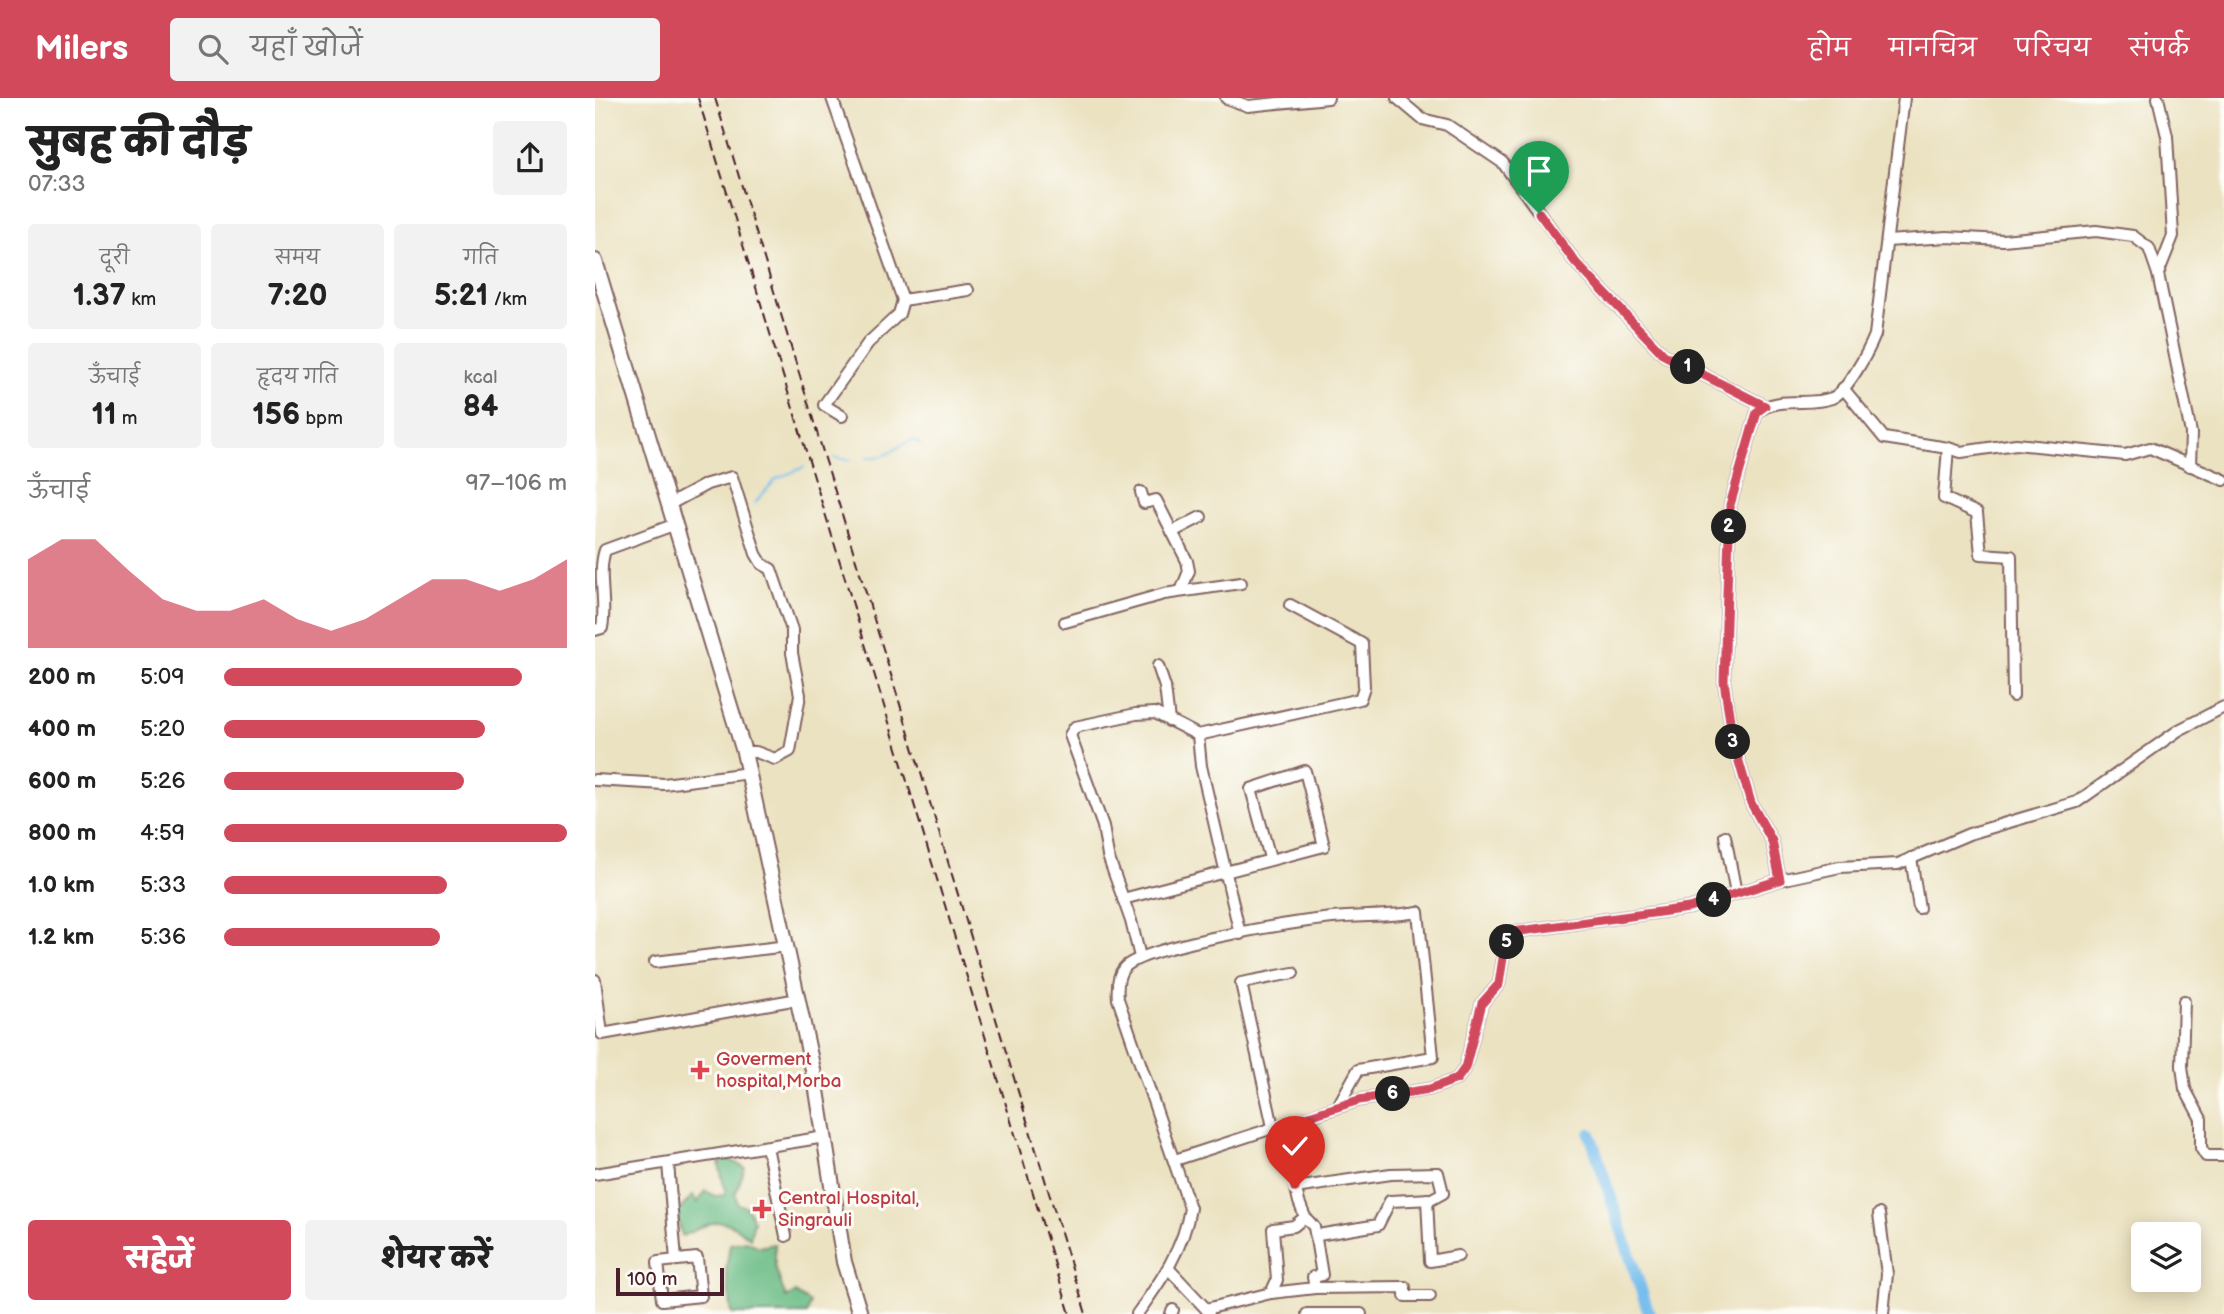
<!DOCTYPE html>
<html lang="hi">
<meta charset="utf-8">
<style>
:root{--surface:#fff;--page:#f2f2f2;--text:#222;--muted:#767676;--accent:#d1495b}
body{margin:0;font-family:"Balsamiq Sans","Playpen Sans Deva",sans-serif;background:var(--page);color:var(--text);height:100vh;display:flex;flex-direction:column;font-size:26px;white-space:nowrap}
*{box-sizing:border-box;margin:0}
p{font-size:23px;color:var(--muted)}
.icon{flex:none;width:38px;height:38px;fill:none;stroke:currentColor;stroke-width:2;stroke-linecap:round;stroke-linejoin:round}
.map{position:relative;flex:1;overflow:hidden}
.panel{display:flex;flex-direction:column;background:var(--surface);width:595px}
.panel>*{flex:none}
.buttons{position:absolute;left:1536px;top:1124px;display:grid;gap:14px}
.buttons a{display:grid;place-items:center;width:70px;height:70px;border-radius:7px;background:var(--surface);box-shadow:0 4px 18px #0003;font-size:35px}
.scale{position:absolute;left:21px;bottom:18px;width:108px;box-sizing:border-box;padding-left:7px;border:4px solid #4a1f2b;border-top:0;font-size:19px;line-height:24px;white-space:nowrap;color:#4a1f2b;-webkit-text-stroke:5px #fdfcf7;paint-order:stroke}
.pin{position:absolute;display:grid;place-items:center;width:60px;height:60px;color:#fff;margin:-72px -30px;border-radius:50% 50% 50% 0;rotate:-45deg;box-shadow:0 0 7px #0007}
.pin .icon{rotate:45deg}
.km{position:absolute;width:35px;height:35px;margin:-18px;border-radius:50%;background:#222;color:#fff;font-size:19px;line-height:35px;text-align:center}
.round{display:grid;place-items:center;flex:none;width:74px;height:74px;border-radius:7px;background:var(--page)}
.overview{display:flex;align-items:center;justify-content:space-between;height:119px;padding:0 28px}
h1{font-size:38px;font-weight:800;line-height:52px}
.stats{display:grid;grid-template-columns:repeat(3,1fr);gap:10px;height:119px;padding:7px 28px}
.stats div{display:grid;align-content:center;border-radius:7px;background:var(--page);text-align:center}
.stats b{font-size:30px;font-weight:800}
.stats small{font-size:19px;font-weight:400}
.stats p{font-size:19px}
.chart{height:196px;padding:14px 28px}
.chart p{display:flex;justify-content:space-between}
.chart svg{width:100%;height:126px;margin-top:7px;fill:var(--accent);opacity:.7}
.button{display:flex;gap:14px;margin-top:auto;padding:14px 28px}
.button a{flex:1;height:80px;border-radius:7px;background:var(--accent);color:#fff;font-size:28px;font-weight:800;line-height:80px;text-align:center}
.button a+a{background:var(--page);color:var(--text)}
ul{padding:0 28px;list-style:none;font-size:23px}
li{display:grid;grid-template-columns:112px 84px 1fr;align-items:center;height:52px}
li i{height:18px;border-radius:9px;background:var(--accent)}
header{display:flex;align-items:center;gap:42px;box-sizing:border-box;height:98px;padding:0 35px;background:var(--accent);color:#fff}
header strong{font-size:33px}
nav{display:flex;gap:38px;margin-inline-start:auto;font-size:24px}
.search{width:490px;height:63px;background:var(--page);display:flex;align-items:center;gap:18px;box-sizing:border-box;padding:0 24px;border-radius:7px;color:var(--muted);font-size:26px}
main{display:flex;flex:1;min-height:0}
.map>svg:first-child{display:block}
</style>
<header>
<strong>Milers</strong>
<div class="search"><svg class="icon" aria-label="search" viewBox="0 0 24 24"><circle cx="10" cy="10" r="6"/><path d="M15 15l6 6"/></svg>यहाँ खोजें</div>
<nav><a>होम</a><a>मानचित्र</a><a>परिचय</a><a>संपर्क</a></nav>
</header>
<main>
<section class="panel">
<div class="overview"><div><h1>सुबह की दौड़</h1><p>07:33</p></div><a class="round"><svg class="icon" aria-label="share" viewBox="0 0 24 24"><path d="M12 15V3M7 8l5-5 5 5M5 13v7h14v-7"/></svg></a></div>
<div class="stats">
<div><p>दूरी</p><b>1.37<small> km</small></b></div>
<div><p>समय</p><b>7:20</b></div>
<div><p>गति</p><b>5:21<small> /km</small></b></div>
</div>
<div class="stats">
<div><p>ऊँचाई</p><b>11<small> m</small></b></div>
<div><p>हृदय गति</p><b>156<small> bpm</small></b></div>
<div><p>kcal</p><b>84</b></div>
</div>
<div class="chart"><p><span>ऊँचाई</span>97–106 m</p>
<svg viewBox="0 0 160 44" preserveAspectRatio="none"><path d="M0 44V13L10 6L20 6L30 17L40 27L50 31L60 31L70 27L80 34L90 38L100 34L110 27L120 20L130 20L140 24L150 20L160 13V44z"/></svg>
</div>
<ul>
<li><b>200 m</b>5:09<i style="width:87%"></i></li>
<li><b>400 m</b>5:20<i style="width:76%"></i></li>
<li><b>600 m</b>5:26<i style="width:70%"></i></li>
<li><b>800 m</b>4:59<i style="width:100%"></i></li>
<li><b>1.0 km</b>5:33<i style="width:65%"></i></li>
<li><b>1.2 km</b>5:36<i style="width:63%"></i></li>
</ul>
<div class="button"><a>सहेजें</a><a>शेयर करें</a></div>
</section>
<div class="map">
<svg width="1629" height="1216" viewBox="0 0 1629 1216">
<rect width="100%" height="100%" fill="#fdfcf7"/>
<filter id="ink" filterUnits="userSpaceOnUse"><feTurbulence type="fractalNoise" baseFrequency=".0143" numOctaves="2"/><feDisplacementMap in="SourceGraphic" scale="14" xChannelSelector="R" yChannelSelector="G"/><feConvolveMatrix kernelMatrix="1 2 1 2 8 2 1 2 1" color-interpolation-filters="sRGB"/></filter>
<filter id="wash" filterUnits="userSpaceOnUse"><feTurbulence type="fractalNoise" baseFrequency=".00686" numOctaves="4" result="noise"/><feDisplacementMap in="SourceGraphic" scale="28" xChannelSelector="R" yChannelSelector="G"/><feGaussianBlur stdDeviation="1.57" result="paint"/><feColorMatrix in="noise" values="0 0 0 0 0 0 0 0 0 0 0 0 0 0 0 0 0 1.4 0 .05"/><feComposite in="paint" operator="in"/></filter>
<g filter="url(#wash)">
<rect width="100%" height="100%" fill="#ebe2c1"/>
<g fill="#6ebe88" stroke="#5c6e5a" stroke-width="2">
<path d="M131,1060L150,1070L140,1097L143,1106L152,1109L159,1123L155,1140C126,1115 120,1123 87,1138L81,1116L98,1097L102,1105L111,1093L120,1098L131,1097L124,1066Z"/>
<polygon points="151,1143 164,1149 180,1146 180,1169 191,1200 200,1195 215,1205 212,1216 137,1216 131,1172 135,1146"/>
</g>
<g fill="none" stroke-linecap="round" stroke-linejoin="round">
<g stroke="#75bded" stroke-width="2">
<path d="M271,359C298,361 298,347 319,342L325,346"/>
<polyline points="239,360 257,362"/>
<polyline points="159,406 181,381 209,369"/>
</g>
<polyline stroke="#75bded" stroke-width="12" points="995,1036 1054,1216"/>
</g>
</g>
<g filter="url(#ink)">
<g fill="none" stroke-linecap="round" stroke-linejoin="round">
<g stroke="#826360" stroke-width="14">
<g id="minor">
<polyline points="237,0 308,202 373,192"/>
<polyline points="631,0 653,8 733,0"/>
<polyline points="802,0 827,21 852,27 908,65 981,165 1069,257 1170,308"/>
<polyline points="1563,0 1572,38 1578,138 1563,176 1596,335 1595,368"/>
<polyline points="1292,143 1352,139 1408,142 1501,133 1538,138 1554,150 1563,176"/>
<polyline points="1248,290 1289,340 1353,350 1366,354 1421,346 1530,357 1555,350 1629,382"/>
<polyline points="247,318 229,307 273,245 304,216 308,202"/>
<polyline points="1353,350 1349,400 1382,415 1386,456 1416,458 1418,598"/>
<polyline points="546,394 549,405 561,402 592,463 594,473 586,493"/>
<polyline points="75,406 112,386 137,379 161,456 167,466 176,471 197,532 197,555 205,597 195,653 180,661 161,654 149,654"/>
<polyline points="577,434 606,419"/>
<polyline points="470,524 569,496 646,485"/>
<path d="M0,532L7,530C12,504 2,477 10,452L81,426"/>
<polyline points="563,568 570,589 574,623"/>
<polyline points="603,637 606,668 645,836"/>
<polyline points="0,682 69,686 154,675"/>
<polyline points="1130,738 1141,795"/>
<polyline points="1316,760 1324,810"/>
<path d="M1185,782L1177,743L1156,705L1138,643L1129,583L1135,407L1162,314C1184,297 1213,309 1237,300C1253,293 1274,252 1280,237L1309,0"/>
<polyline points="528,801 729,748 710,673 656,691 675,760"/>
<polyline points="545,859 536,823 513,758 508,728 475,637 480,629 541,616 560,615 603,637 765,601 769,589 767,546 695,507"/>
<polyline points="60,864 192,848"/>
<polyline points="0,882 7,936 203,901"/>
<polyline points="1589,903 1587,968 1590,991 1606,1021 1606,1050 1611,1058 1629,1058"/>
<polyline points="686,1027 704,1104 710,1119 719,1129 727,1177 718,1179 720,1190"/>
<polyline points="678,1029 646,885 698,875"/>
<polyline points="172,1049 191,1138"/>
<polyline points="580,1062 764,1002 835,991 862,981 870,970 887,905 904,886 910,847 918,834 1094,810 1185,782 1245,769 1303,766 1374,736 1482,704 1584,632 1629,609"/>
<polyline points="73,1065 81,1162"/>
<polyline points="0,1076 230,1039"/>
<polyline points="700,1090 796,1076 843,1075 848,1095 837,1101 795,1103 783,1127 723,1137"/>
<polyline points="832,1101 835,1163 863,1158"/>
<polyline points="1284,1116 1292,1176 1288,1216"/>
<polyline points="710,1119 699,1128 678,1131 682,1182 676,1195 720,1190 810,1189 810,1198 835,1198"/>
<polygon points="102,1160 106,1198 67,1202 63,1164"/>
<polyline points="573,1170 614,1214"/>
<polyline points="611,1211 676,1195"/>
<path d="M542,1216C566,1183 589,1150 595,1110L523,901C522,890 522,878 529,870C550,847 701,824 737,820C766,817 794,819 823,814L838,959L763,972L743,1008"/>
<polyline points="576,1216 578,1212"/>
<polyline points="712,1216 766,1216"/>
</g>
</g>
<g stroke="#826360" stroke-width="18">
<polyline id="major" points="0,163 149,654 221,986 249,1164 265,1216"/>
</g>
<use href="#minor" stroke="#fff" stroke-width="10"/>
<use href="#major" stroke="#fff" stroke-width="14"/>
<g stroke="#4a1f2b" stroke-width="2" stroke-dasharray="10 5" stroke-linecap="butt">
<polyline points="103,0 475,1216"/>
<polyline points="120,0 491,1216"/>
</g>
</g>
</g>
<g fill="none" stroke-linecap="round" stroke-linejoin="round" filter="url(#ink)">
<g stroke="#fff" stroke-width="14">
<polyline id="route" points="700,1090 686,1027 764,1002 835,991 862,981 870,970 887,905 904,886 910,847 918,834 1094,810 1185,782 1177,743 1156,705 1138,643 1129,583 1135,407 1162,314 1170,308 1069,257 981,165 944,115"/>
</g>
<use href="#route" stroke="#d1495b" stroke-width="9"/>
</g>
<g fill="#e0444e" stroke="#fdfcf7" stroke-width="2.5">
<path d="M101.5 961.5h7v7h7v7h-7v7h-7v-7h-7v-7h7z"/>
<path d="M163.5 1100.5h7v7h7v7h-7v7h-7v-7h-7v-7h7z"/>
</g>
<g text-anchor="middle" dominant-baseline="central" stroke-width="6" stroke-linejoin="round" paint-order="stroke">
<g font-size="19" fill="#be3a42" stroke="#fdfcf7" text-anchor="start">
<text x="121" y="961">Goverment<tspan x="121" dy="22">hospital,Morba</tspan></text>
<text x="183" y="1100">Central Hospital,<tspan x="183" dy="22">Singrauli</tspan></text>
</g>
</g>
</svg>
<div class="buttons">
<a><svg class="icon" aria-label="layers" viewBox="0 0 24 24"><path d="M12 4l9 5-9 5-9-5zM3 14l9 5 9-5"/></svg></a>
</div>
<div class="scale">100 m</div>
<div class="pin" style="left:944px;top:115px;background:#1e9e55"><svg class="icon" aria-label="arrive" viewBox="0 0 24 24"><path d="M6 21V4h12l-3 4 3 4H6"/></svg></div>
<div class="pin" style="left:700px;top:1090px;background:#d93025"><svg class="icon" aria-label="check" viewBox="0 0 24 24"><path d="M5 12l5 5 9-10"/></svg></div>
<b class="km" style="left:1093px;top:269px">1</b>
<b class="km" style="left:1134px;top:429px">2</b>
<b class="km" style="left:1138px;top:644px">3</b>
<b class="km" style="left:1119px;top:802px">4</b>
<b class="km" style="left:912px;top:844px">5</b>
<b class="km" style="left:798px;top:996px">6</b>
</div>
</main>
